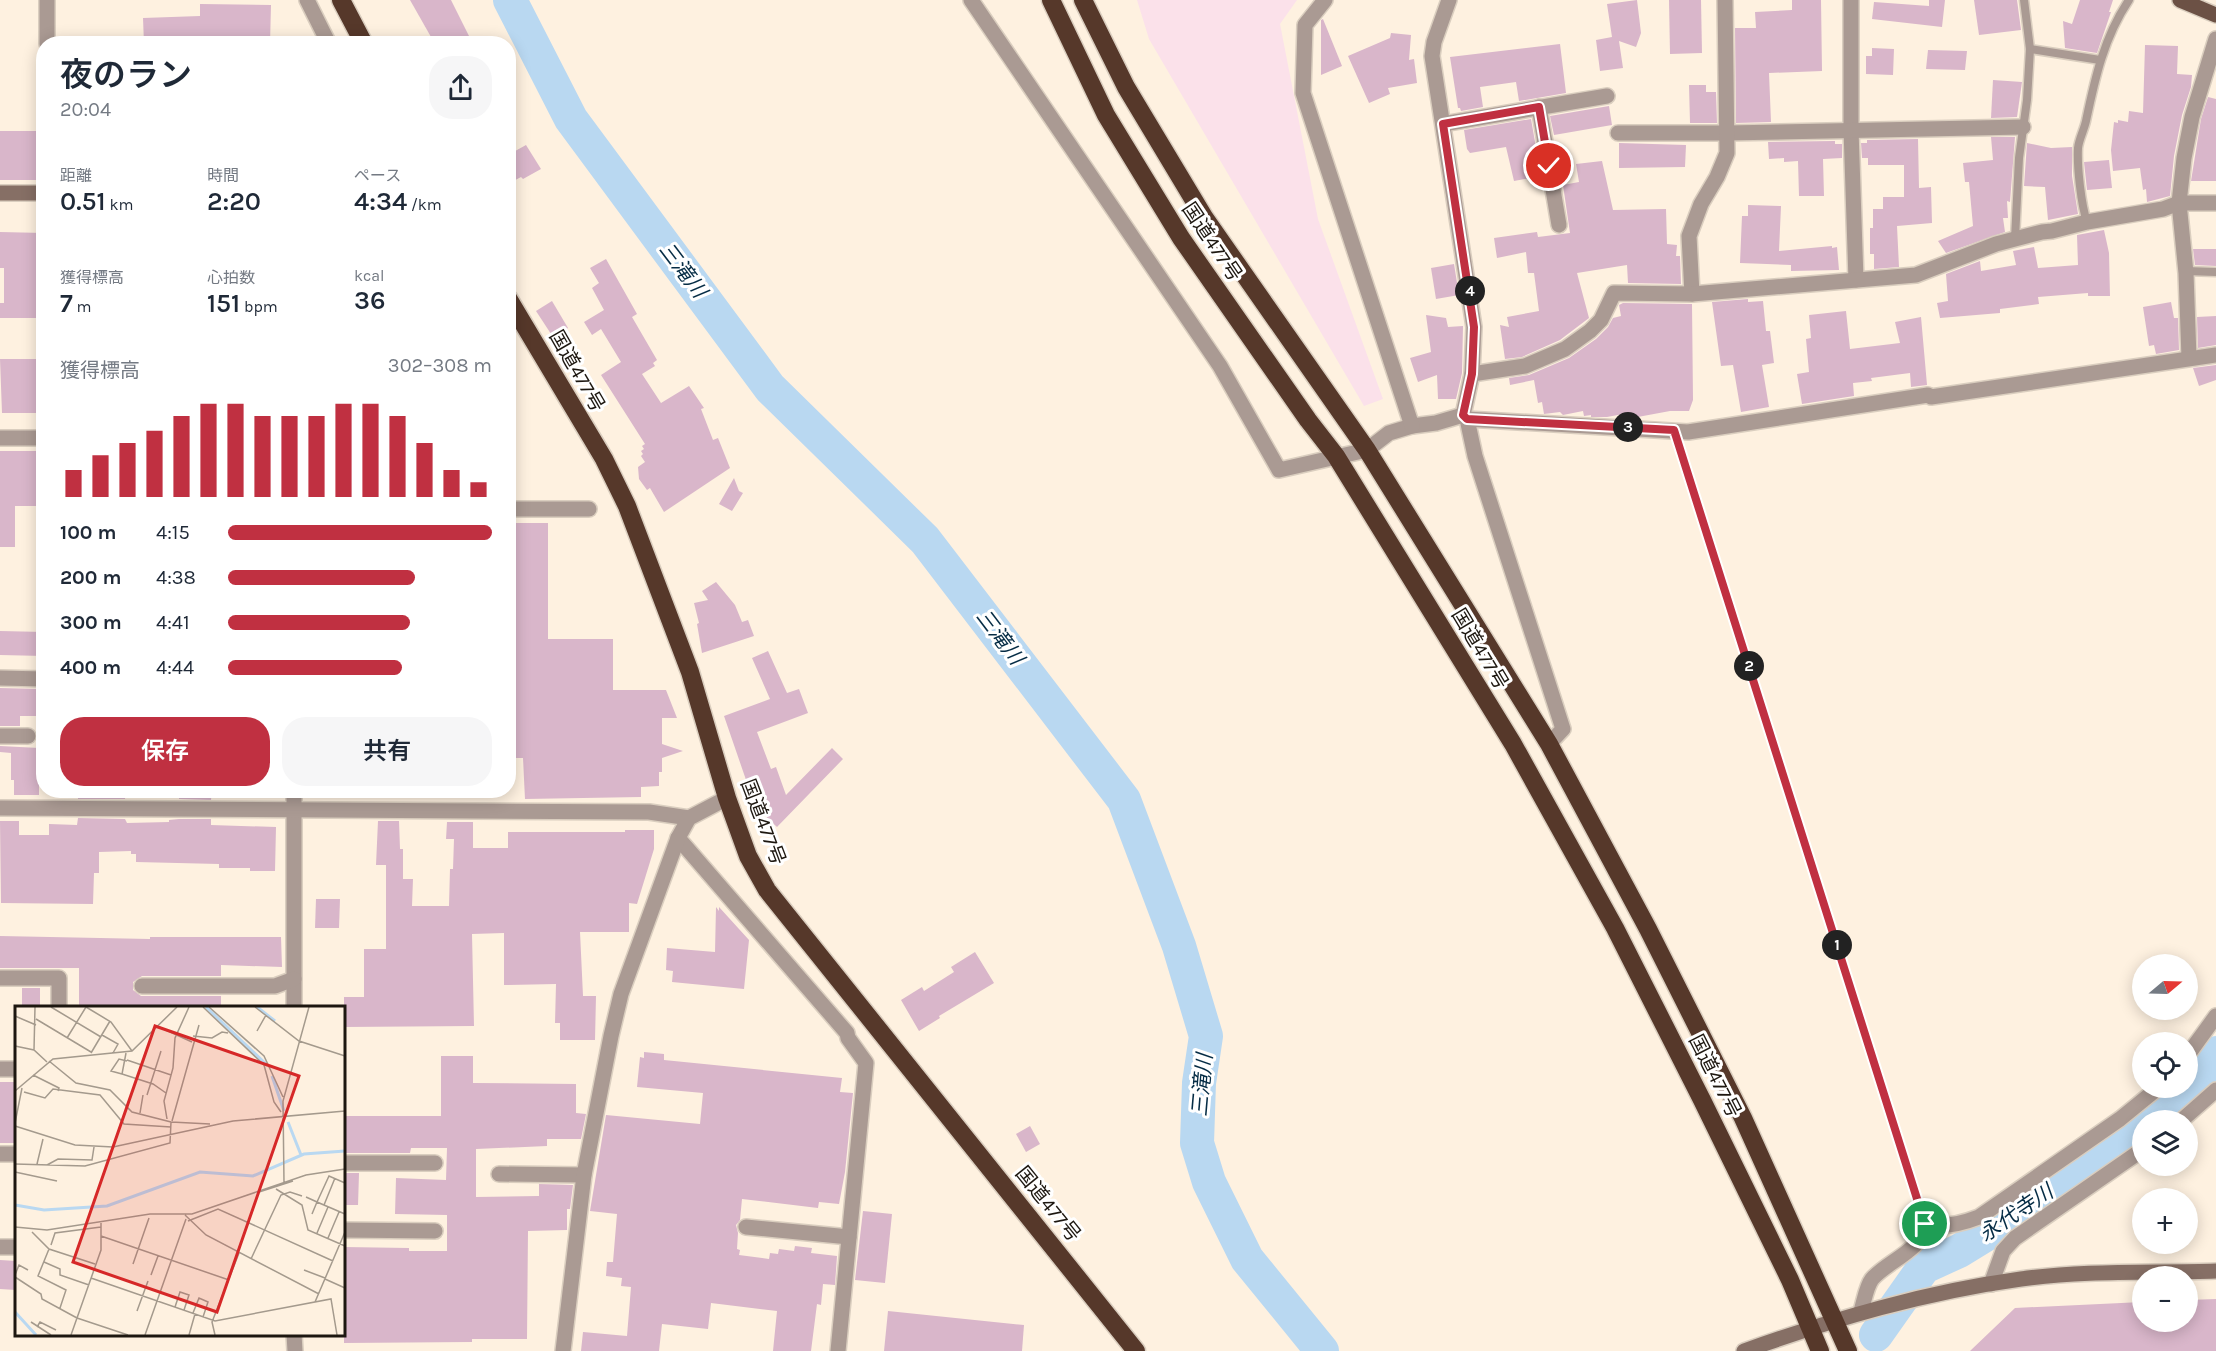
<!DOCTYPE html>
<html lang="ja">
<meta charset="utf-8">
<style>
:root{--surface:#fff;--page:#f6f6f7;--text:#1f2937;--muted:#747a83;--accent:#c03041}
body{margin:0;font-family:Karla,"Noto Sans JP",sans-serif;background:var(--page);color:var(--text);height:100vh;display:flex;flex-direction:column;font-size:22px;white-space:nowrap}
*{box-sizing:border-box;margin:0}
p{font-size:20px;color:var(--muted)}
.icon{flex:none;width:33px;height:33px;fill:none;stroke:currentColor;stroke-width:2;stroke-linecap:round;stroke-linejoin:round}
.map{position:relative;flex:1;overflow:hidden}
.sheet{position:absolute;left:36px;top:36px;width:480px;height:762px;display:flex;flex-direction:column;background:var(--surface);border-radius:24px;box-shadow:0 3px 15px #0003}
.sheet>*{flex:none}
.needle{width:39px;rotate:71deg}
.buttons{position:absolute;left:2132px;top:954px;display:grid;gap:12px}
.buttons a{display:grid;place-items:center;width:66px;height:66px;border-radius:50%;background:var(--surface);box-shadow:0 3px 15px #0003;font-size:30px}
.pin{position:absolute;display:grid;place-items:center;width:51px;height:51px;color:#fff;margin:-26px;border:3px solid #fff;border-radius:50%;box-shadow:0 2px 6px #0007}
.km{position:absolute;width:30px;height:30px;margin:-15px;border-radius:50%;background:#222;color:#fff;font-size:16px;line-height:30px;text-align:center}
.round{display:grid;place-items:center;flex:none;width:63px;height:63px;border-radius:24px;background:var(--page)}
.head{display:flex;align-items:center;justify-content:space-between;height:102px;padding:0 24px}
h1{font-size:33px;font-weight:600;line-height:45px}
.metrics{display:grid;grid-template-columns:repeat(3,1fr);gap:9px;height:102px;padding:6px 24px}
.metrics div{display:grid;align-content:center}
.metrics b{font-size:26px;font-weight:600}
.metrics small{font-size:16px;font-weight:400}
.metrics p{font-size:16px}
.chart{height:168px;padding:12px 24px}
.chart p{display:flex;justify-content:space-between}
.chart svg{width:100%;height:108px;margin-top:6px;stroke:var(--accent);stroke-width:6}
.button{display:flex;gap:12px;margin-top:auto;padding:12px 24px}
.button a{flex:1;height:69px;border-radius:24px;background:var(--accent);color:#fff;font-size:24px;font-weight:600;line-height:69px;text-align:center}
.button a+a{background:var(--page);color:var(--text)}
ul{padding:0 24px;list-style:none;font-size:20px}
li{display:grid;grid-template-columns:96px 72px 1fr;align-items:center;height:45px}
li i{height:15px;border-radius:8px;background:var(--accent)}
.map>svg:first-child{display:block}
</style>
<div class="map">
<svg width="2216" height="1351" viewBox="0 0 2216 1351">
<rect width="100%" height="100%" fill="#fef1e0"/>
<polygon fill="#fbe1ea" points="1137,0 1297,0 1280,24 1318,219 1383,399 1364,406 1149,39"/>
<g fill="none" stroke-linecap="round" stroke-linejoin="round">
<g stroke="#b9d8f1" stroke-width="34">
<polyline points="510,0 571,119 770,388 925,540 1124,800 1179,946 1206,1036 1199,1083 1197,1143 1209,1182 1247,1259 1322,1351"/>
<polyline points="2149,1120 2188,1089 2216,1053"/>
<polyline points="1876,1335 1924,1267 1959,1251 2003,1224 2068,1175 2142,1126"/>
</g>
</g>
<g fill="#d9b6ca">
<polygon points="410,0 451,0 473,44 435,44"/>
<polygon points="1637,0 1641,33 1636,47 1619,41 1623,68 1600,71 1596,40 1612,37 1607,4"/>
<polygon points="1669,0 1701,0 1702,53 1670,54"/>
<polygon points="1792,0 1821,0 1822,71 1769,73 1771,122 1736,123 1735,28 1756,28 1755,12 1792,10"/>
<polygon points="1929,0 1945,0 1942,27 1872,19 1874,2 1929,6"/>
<polygon points="1974,0 2017,0 2021,30 1979,35"/>
<polygon points="2080,0 2113,0 2109,12 2111,12 2097,53 2065,48 2063,21 2072,24"/>
<polygon points="200,4 271,5 270,44 144,44 143,18 200,16"/>
<polygon points="1323,19 1342,66 1321,75 1321,20"/>
<polygon points="1391,33 1411,35 1409,60 1414,59 1417,83 1388,88 1390,94 1369,103 1348,56 1390,38"/>
<polygon points="1560,44 1566,93 1519,101 1516,82 1480,87 1483,107 1461,111 1460,108 1458,108 1450,57"/>
<polygon points="2145,45 2178,46 2177,74 2192,75 2191,87 2182,115 2174,156 2170,196 2147,202 2146,189 2143,190 2140,168 2113,171 2111,150 2114,122 2118,123 2118,120 2128,122 2129,111 2143,113"/>
<polygon points="1872,48 1894,49 1893,75 1866,74 1866,56 1872,56"/>
<polygon points="1928,50 1967,51 1965,70 1926,69"/>
<polygon points="1993,80 2022,82 2017,117 1991,118"/>
<polygon points="1689,85 1706,85 1706,92 1716,92 1717,123 1690,123"/>
<polygon points="2208,97 2216,99 2216,181 2191,181 2201,119"/>
<polygon points="1609,106 1612,125 1554,135 1550,116"/>
<polygon points="1531,119 1541,176 1514,181 1506,147 1470,153 1467,149 1464,130"/>
<polygon points="0,131 36,131 36,135 41,135 40,180 0,180"/>
<polygon points="1991,137 2015,137 2010,202 2007,201 2008,218 2003,218 2005,232 1946,253 1938,241 1973,226 1969,182 1965,182 1963,163 1993,160"/>
<polygon points="1918,139 1919,188 1931,187 1932,223 1897,226 1899,267 1874,269 1874,254 1870,254 1870,228 1873,228 1873,209 1883,209 1883,197 1904,197 1904,165 1868,165 1868,158 1862,158 1861,143 1867,143 1867,140"/>
<polygon points="1835,141 1835,144 1842,144 1842,158 1823,159 1824,196 1799,196 1798,161 1784,162 1784,158 1769,159 1768,142"/>
<polygon points="1619,143 1686,145 1685,167 1619,168"/>
<polygon points="2027,143 2051,148 2072,147 2072,176 2078,214 2048,220 2045,187 2024,186"/>
<polygon points="526,145 541,169 523,179 521,177 508,184 508,155"/>
<polygon points="2109,160 2112,188 2087,190 2084,162"/>
<polygon points="1602,161 1613,210 1666,209 1667,244 1677,245 1676,256 1680,256 1681,284 1628,283 1627,265 1577,273 1589,318 1560,340 1522,357 1505,359 1500,325 1509,327 1507,317 1539,311 1534,273 1528,273 1526,252 1497,258 1494,238 1537,232 1538,237 1570,233 1563,185 1579,182 1576,164"/>
<polygon points="1748,205 1781,206 1779,251 1832,246 1832,248 1837,247 1839,270 1791,271 1791,265 1740,263 1742,216 1748,216"/>
<polygon points="2104,230 2109,253 2110,296 2088,296 2088,293 2038,297 2039,304 2000,309 2000,313 1940,318 1937,303 1948,301 1946,274 1980,261 1981,271 2016,265 2013,251 2034,247 2038,268 2078,265 2077,235"/>
<polygon points="0,232 44,233 44,318 0,318 0,303 4,303 4,268 0,268"/>
<polygon points="2193,249 2216,249 2216,266 2195,265"/>
<polygon points="606,259 637,314 632,317 657,360 653,363 655,366 642,374 661,403 689,386 704,408 701,409 713,440 718,438 730,468 664,512 650,488 647,490 639,479 638,467 645,462 641,456 643,454 641,451 644,449 642,446 645,444 601,375 621,362 601,329 592,335 584,322 604,310 592,288 599,283 590,268"/>
<polygon points="1454,264 1459,295 1436,299 1431,268"/>
<polygon points="1748,299 1748,302 1763,301 1766,331 1770,331 1774,363 1762,365 1769,407 1741,412 1733,365 1721,366 1712,302"/>
<polygon points="552,301 568,328 553,337 536,311"/>
<polygon points="2171,302 2174,318 2178,318 2179,350 2156,354 2154,345 2149,346 2143,307"/>
<polygon points="1623,303 1692,304 1693,400 1689,411 1670,411 1627,419 1624,418 1623,414 1607,417 1591,417 1591,415 1584,416 1583,411 1563,415 1560,412 1544,414 1542,402 1538,403 1534,380 1510,385 1509,378 1529,375 1569,358 1596,339 1608,327 1613,318 1621,316 1619,305"/>
<polygon points="1846,311 1850,349 1900,343 1895,322 1921,317 1927,385 1911,387 1910,373 1871,378 1872,381 1853,383 1854,396 1802,404 1797,374 1809,372 1806,339 1811,338 1809,315"/>
<polygon points="1426,315 1446,318 1448,327 1463,326 1462,373 1456,399 1438,399 1437,375 1418,382 1410,358 1431,352"/>
<polygon points="2216,316 2216,345 2198,348 2197,317"/>
<polygon points="0,359 37,359 37,391 44,391 44,413 2,413"/>
<polygon points="2216,365 2216,380 2199,386 2193,368"/>
<polygon points="0,451 44,451 44,506 15,506 15,547 0,547"/>
<polygon points="734,478 739,491 743,493 732,511 719,504"/>
<polygon points="508,523 548,523 548,639 613,639 613,690 666,690 677,718 662,718 662,744 683,751 662,758 662,772 659,772 659,786 641,787 641,797 525,799 523,758 515,758 516,684 508,684"/>
<polygon points="716,582 735,605 742,622 748,620 754,636 702,653 697,624 699,623 694,603 708,600 702,591"/>
<polygon points="0,631 44,632 44,656 0,655"/>
<polygon points="768,651 787,693 799,689 808,713 757,732 771,769 776,767 786,795 832,748 843,759 777,827 755,806 724,716 770,699 752,658"/>
<polygon points="0,688 41,689 41,716 20,716 20,726 0,726"/>
<polygon points="0,746 39,748 39,795 14,795 14,780 11,780 11,753 0,752"/>
<polygon points="78,790 126,790 125,799 78,799"/>
<polygon points="179,790 212,790 211,800 179,799"/>
<polygon points="78,818 125,819 127,823 169,822 169,820 179,819 211,819 211,825 276,827 275,871 250,871 250,868 219,868 219,864 136,862 136,854 131,854 131,851 99,852 99,873 94,873 93,904 1,903 0,821 19,821 19,835 49,835 49,824 77,825"/>
<polygon points="378,821 399,821 400,849 403,849 403,879 413,879 412,906 449,906 450,869 453,869 454,839 446,839 447,822 473,822 473,848 508,848 508,832 625,832 625,830 654,830 654,849 637,904 629,903 629,932 580,932 583,996 596,996 595,1040 560,1040 560,1023 555,1023 556,984 504,985 504,933 472,934 474,1026 344,1027 344,997 364,997 364,949 386,949 386,865 376,865"/>
<polygon points="316,899 340,899 339,928 315,928"/>
<polygon points="716,907 719,911 719,907 749,940 744,989 672,982 673,971 666,970 667,948 715,952"/>
<polygon points="0,936 150,939 150,937 281,937 282,967 221,965 221,976 142,976 133,982 133,990 141,996 221,996 221,1008 79,1008 79,968 0,968"/>
<polygon points="975,952 994,983 939,1016 940,1018 919,1031 901,1000 922,987 924,991 954,972 951,967"/>
<rect x="22" y="988" width="18" height="20"/>
<polygon points="644,1052 664,1054 664,1060 842,1078 840,1092 853,1093 845,1172 839,1204 819,1202 818,1208 742,1199 740,1220 736,1225 738,1233 737,1249 740,1250 739,1255 769,1259 770,1253 778,1254 779,1249 794,1251 795,1246 812,1248 811,1253 837,1256 835,1285 823,1284 821,1305 817,1304 811,1351 773,1351 777,1311 711,1303 708,1329 662,1324 659,1351 581,1351 583,1332 627,1336 631,1287 621,1286 622,1278 606,1276 607,1262 613,1262 617,1214 590,1211 606,1115 700,1124 703,1093 637,1087 640,1057 644,1058"/>
<polygon points="441,1056 473,1056 473,1083 576,1084 576,1113 586,1114 581,1139 547,1139 547,1146 476,1149 476,1197 539,1196 539,1184 573,1185 570,1209 567,1209 567,1230 528,1231 527,1339 472,1339 472,1342 344,1343 344,1247 409,1248 409,1251 447,1251 447,1215 395,1214 396,1178 446,1180 447,1148 411,1148 410,1153 344,1153 344,1116 441,1116"/>
<polygon points="0,1082 15,1082 16,1143 0,1143"/>
<polygon points="1030,1126 1040,1144 1026,1152 1016,1134"/>
<polygon points="344,1173 359,1173 358,1205 344,1205"/>
<polygon points="863,1211 892,1214 885,1283 855,1280"/>
<polygon points="0,1260 16,1261 16,1290 0,1289"/>
<polygon points="2216,1299 2216,1351 1970,1351 2015,1308 2142,1302 2142,1322 2187,1322 2187,1300"/>
<polygon points="888,1311 1024,1325 1022,1351 884,1351"/>
</g>
<g fill="none" stroke-linecap="round" stroke-linejoin="round">
<g stroke="#dacebf" stroke-width="11">
<g id="lane">
<polyline points="2030,49 2100,60"/>
<path d="M2087,222C2081,204 2077,167 2078,148C2079,139 2084,130 2086,121C2095,78 2104,37 2129,0"/>
<polyline points="2015,239 2019,158 2027,100 2030,49 2024,0"/>
<polyline points="2186,271 2216,272"/>
</g>
</g>
<g stroke="#dacebf" stroke-width="18">
<g id="street">
<polyline points="307,0 329,44"/>
<polyline points="971,0 1220,366 1279,470 1367,450 1389,433 1412,426 1436,423 1463,415"/>
<polyline points="1325,0 1305,25 1303,93 1412,426"/>
<polyline points="1449,0 1434,42 1432,56 1474,327 1472,374 1463,415"/>
<polyline points="1851,0 1851,129 1856,280"/>
<polyline points="47,44 47,0"/>
<polyline points="1539,107 1559,225"/>
<polyline points="1443,124 1607,96"/>
<polyline points="1618,133 1727,133 2023,127"/>
<polyline points="1692,294 1689,236 1701,204 1717,177 1727,153 1725,0"/>
<polyline points="2189,358 2186,273 2179,203 2184,158 2192,117 2216,39"/>
<polyline points="1472,374 1525,366 1565,349 1590,331 1601,320 1614,293 1692,294 1916,275 1996,244 2042,232 2052,231 2087,222 2163,209 2179,203 2216,203"/>
<polyline points="1463,415 1467,419 1475,456 1563,729 1549,744"/>
<polyline points="1467,419 1688,432 1928,395 1931,397 2216,355"/>
<polyline points="0,438 44,438"/>
<polyline points="508,509 589,509"/>
<polyline points="0,678 44,679"/>
<polyline points="0,736 28,736"/>
<polyline points="294,790 294,1008"/>
<polyline points="0,808 649,812 689,818"/>
<polyline points="678,838 847,1033 848,1038 866,1063 838,1351"/>
<polyline points="0,978 59,978 59,1008"/>
<polyline points="142,986 275,986 294,979"/>
<polyline points="2187,1056 2216,1016"/>
<polyline points="0,1069 16,1069"/>
<polyline points="2182,1120 2216,1090"/>
<polyline points="0,1154 16,1154"/>
<polyline points="344,1163 435,1163"/>
<polyline points="499,1174 584,1175"/>
<polyline points="746,1227 849,1237"/>
<polyline points="344,1230 435,1231"/>
<polyline points="0,1247 16,1247"/>
<polyline points="1991,1284 2003,1251 2015,1238 2142,1150"/>
<path d="M1861,1311C1864,1302 1866,1287 1872,1279C1887,1261 1922,1251 1925,1225C1944,1228 1961,1224 1979,1217L2120,1119L2158,1088"/>
<polyline points="294,1334 295,1351"/>
<polyline points="563,1351 584,1175 611,1036 621,994 678,838 689,818 727,798"/>
</g>
</g>
<g stroke="#dacebf" stroke-width="18">
<g id="secondary">
<polyline points="0,193 44,193"/>
<path d="M1744,1351C1834,1319 1925,1292 2021,1279C2085,1270 2151,1273 2216,1271"/>
</g>
</g>
<g stroke="#dacebf" stroke-width="18">
<polyline id="primary" points="2180,0 2216,15"/>
</g>
<g stroke="#dacebf" stroke-width="21">
<g id="highway">
<polyline points="341,0 364,44"/>
<polyline points="1051,0 1106,115 1181,238 1308,420 1336,456 1513,744 1615,928 1702,1100 1790,1280 1820,1351"/>
<polyline points="1083,0 1126,87 1204,217 1367,450 1549,744 1648,929 1743,1118 1848,1351"/>
<polyline points="508,298 604,459 627,506 690,672 727,798 748,856 767,890 1136,1351"/>
</g>
</g>
<polyline stroke="#b4aa9c" stroke-width="4" stroke-dasharray="3 4.5" stroke-linecap="butt" points="1679,447 1920,1209"/>
<use href="#lane" stroke="#aa9a93" stroke-width="8"/>
<use href="#street" stroke="#aa9a93" stroke-width="15"/>
<use href="#secondary" stroke="#866f65" stroke-width="15"/>
<use href="#primary" stroke="#6c5145" stroke-width="15"/>
<use href="#highway" stroke="#56382a" stroke-width="18"/>
</g>
<g fill="none" stroke-linecap="round" stroke-linejoin="round">
<g stroke="#fff" stroke-width="12">
<polyline id="route" points="1549,166 1539,107 1443,124 1474,327 1472,374 1463,415 1467,419 1674,430 1925,1224"/>
</g>
<use href="#route" stroke="#c03041" stroke-width="8"/>
</g>
<g text-anchor="middle" dominant-baseline="central" stroke-width="6" stroke-linejoin="round" paint-order="stroke">
<g font-size="20" fill="#1d1710" stroke="#fff">
<text transform="translate(1212 242) rotate(56)">国道477号</text>
<text transform="translate(577 371) rotate(60)">国道477号</text>
<text transform="translate(1480 649) rotate(59)">国道477号</text>
<text transform="translate(763 822) rotate(69)">国道477号</text>
<text transform="translate(1715 1076) rotate(63)">国道477号</text>
<text transform="translate(1048 1204) rotate(51)">国道477号</text>
</g>
<g font-size="21" font-style="italic" fill="#052c45" stroke="#fff">
<text transform="translate(683 270) rotate(53)">三滝川</text>
<text transform="translate(1000 637) rotate(53)">三滝川</text>
<text transform="translate(1202 1085) rotate(-85)">三滝川</text>
<text transform="translate(2016 1213) rotate(-34)">永代寺川</text>
</g>
</g>
<g transform="translate(15 1006)">
<rect width="330" height="330" fill="#fef1e0"/>
<path fill="none" stroke="#b9d8f1" stroke-width="3" d="M191,1L253,60M242,1L260,15M257,70L269,105M273,116L286,149M0,199L29,204L92,200L185,166L238,170L289,148L330,145M0,306L21,329"/>
<path fill="none" stroke="#a49a8d" stroke-width="1.5" d="M36,1L86,31M71,1L96,16L117,45M188,1L249,59L259,96L266,106M194,1L249,50L268,91M240,1L284,35L330,50M0,10L21,19M21,13L76,46M142,20L177,36M242,25L251,9M87,29L103,38L98,47M178,30L197,32L207,26L213,27M52,32L71,1M0,40L19,44L32,56M19,44L20,1M76,47L95,15M111,47L107,68L138,78L151,87M112,54L156,69M34,55L61,77L95,84L117,106L156,116M107,68L96,65L104,53L112,55M18,69L44,82L43,85M0,85L38,53L117,45L162,1M9,86L30,92L38,83L85,89L109,118L156,121M132,89L146,45M125,107L128,89M152,113L149,95L158,62L160,32L174,1M157,115L184,19M156,116L195,118M0,117L7,82M0,120L60,139L98,141L218,115L330,105M0,158L70,160L155,137L156,116M22,158L28,133M32,159L43,153L77,154L79,141M0,166L42,175M269,177L268,95L294,1M330,177L314,170L302,196L330,208M261,183L287,199L293,224L330,240M244,186L278,175M291,191L302,196L297,208M309,199L320,172M170,209L191,229L304,288M173,215L203,203L318,255M0,221L32,224L135,208H177L291,169L330,163M17,226L34,243L80,258M302,227L313,201M86,230L214,274M313,232L324,206M36,239L40,227L86,221M34,243L23,270L51,284L45,302M236,253L266,189L275,186L287,190M29,256L45,263V269L74,279M118,258L134,212M289,264L310,272M0,269L4,259L13,264M136,269L143,250M0,271L26,288L27,293L62,312M76,272L200,315L316,293L322,329M310,273L330,282M300,296L330,226M160,301L165,286L174,289L169,304M122,305L133,275M178,307L184,292L193,296L188,311M62,312L113,329M16,316L36,329M22,321L25,316L41,324M56,329L86,244V217M130,329L171,213M174,329L180,308M200,329L197,316L224,247"/>
<path fill="#d62828" fill-opacity="0.15" stroke="#d62828" stroke-width="3" d="M140,20L284,70L202,306L58,256Z"/>
<rect width="330" height="330" fill="none" stroke="#1d1710" stroke-width="3"/>
</g>
</svg>
<div class="buttons">
<a><svg class="needle" viewBox="-14 -14 28 28"><path d="M0-13l5 13h-10z" fill="#e53935"/><path d="M0 13l5-13h-10z" fill="#747a83"/></svg></a>
<a><svg class="icon" aria-label="locate" viewBox="0 0 24 24"><circle cx="12" cy="12" r="6"/><path d="M12 2v4M12 18v4M2 12h4M18 12h4"/></svg></a>
<a><svg class="icon" aria-label="layers" viewBox="0 0 24 24"><path d="M12 4l9 5-9 5-9-5zM3 14l9 5 9-5"/></svg></a>
<a>+</a>
<a>−</a>
</div>
<div class="pin" style="left:1925px;top:1224px;background:#1e9e55"><svg class="icon" aria-label="arrive" viewBox="0 0 24 24"><path d="M6 21V4h12l-3 4 3 4H6"/></svg></div>
<div class="pin" style="left:1549px;top:166px;background:#d93025"><svg class="icon" aria-label="check" viewBox="0 0 24 24"><path d="M5 12l5 5 9-10"/></svg></div>
<b class="km" style="left:1837px;top:945px">1</b>
<b class="km" style="left:1749px;top:666px">2</b>
<b class="km" style="left:1628px;top:427px">3</b>
<b class="km" style="left:1470px;top:291px">4</b>
<section class="sheet">
<div class="head"><div><h1>夜のラン</h1><p>20:04</p></div><a class="round"><svg class="icon" aria-label="share" viewBox="0 0 24 24"><path d="M12 15V3M7 8l5-5 5 5M5 13v7h14v-7"/></svg></a></div>
<div class="metrics">
<div><p>距離</p><b>0.51<small> km</small></b></div>
<div><p>時間</p><b>2:20</b></div>
<div><p>ペース</p><b>4:34<small> /km</small></b></div>
</div>
<div class="metrics">
<div><p>獲得標高</p><b>7<small> m</small></b></div>
<div><p>心拍数</p><b>151<small> bpm</small></b></div>
<div><p>kcal</p><b>36</b></div>
</div>
<div class="chart"><p><span>獲得標高</span>302–308 m</p>
<svg viewBox="0 0 160 44" preserveAspectRatio="none"><path d="M5 44V33M15 44V27M25 44V22M35 44V17M45 44V11M55 44V6M65 44V6M75 44V11M85 44V11M95 44V11M105 44V6M115 44V6M125 44V11M135 44V22M145 44V33M155 44V38"/></svg>
</div>
<ul>
<li><b>100 m</b>4:15<i style="width:100%"></i></li>
<li><b>200 m</b>4:38<i style="width:71%"></i></li>
<li><b>300 m</b>4:41<i style="width:69%"></i></li>
<li><b>400 m</b>4:44<i style="width:66%"></i></li>
</ul>
<div class="button"><a>保存</a><a>共有</a></div>
</section>
</div>
